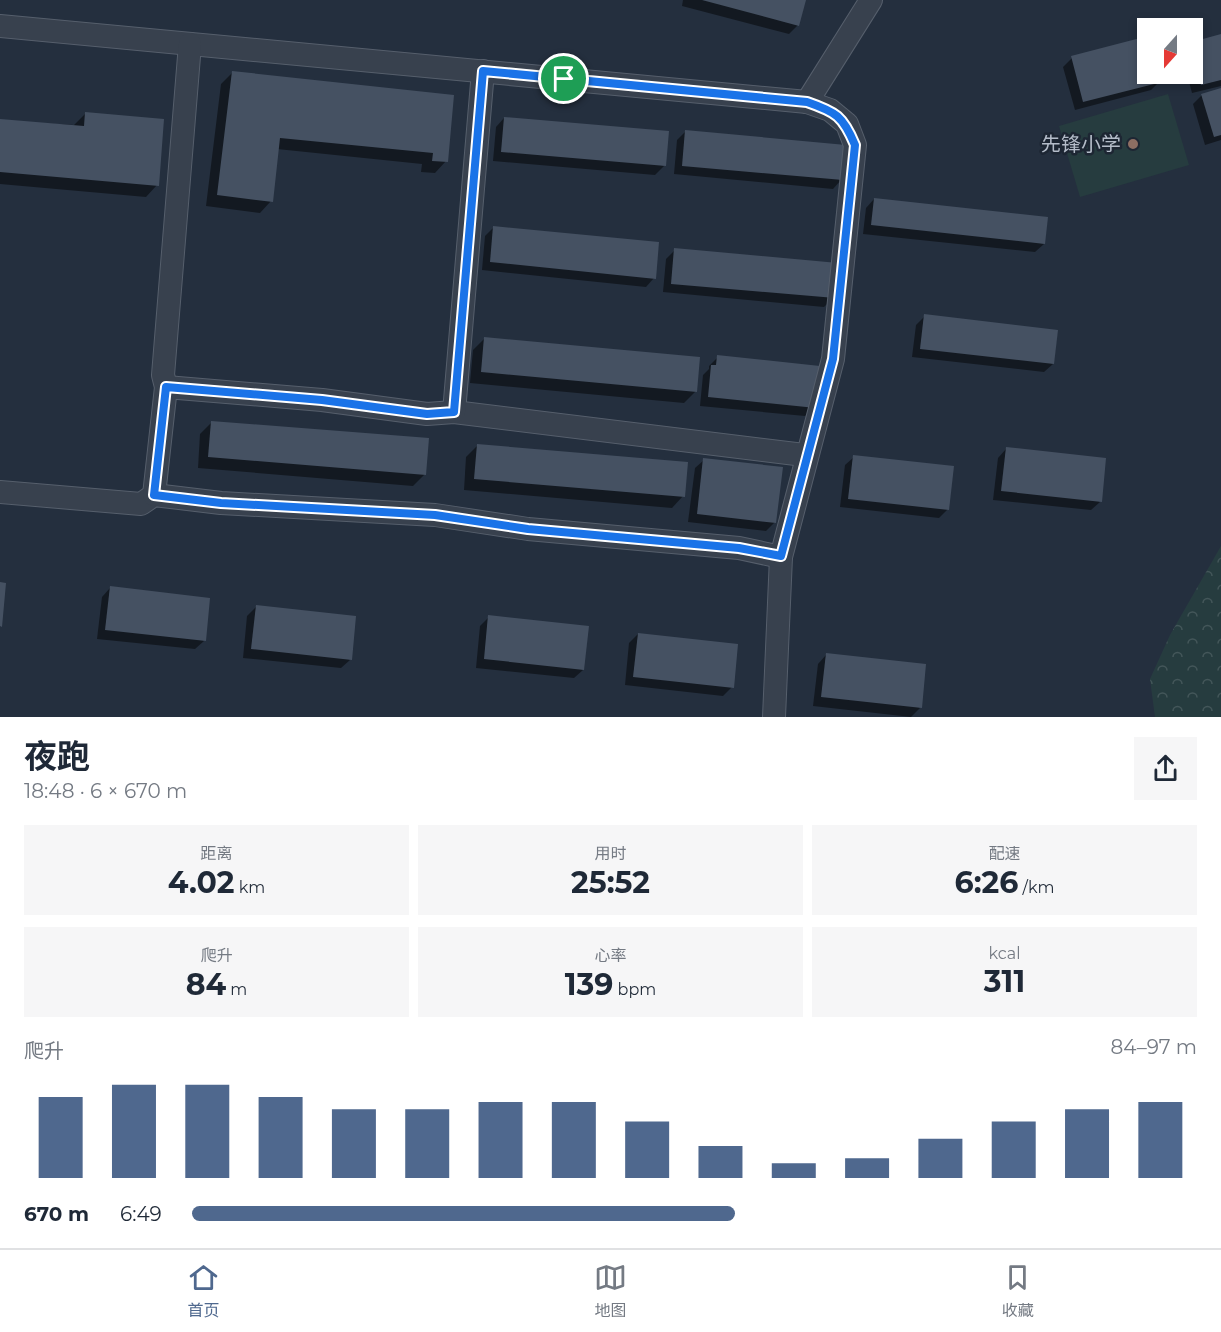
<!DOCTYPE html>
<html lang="zh">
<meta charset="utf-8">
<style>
:root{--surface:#fff;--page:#f6f6f7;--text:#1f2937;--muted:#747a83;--line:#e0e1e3;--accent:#4f688e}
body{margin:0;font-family:Montserrat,"Noto Sans SC",sans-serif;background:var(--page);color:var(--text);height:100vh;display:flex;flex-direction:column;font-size:22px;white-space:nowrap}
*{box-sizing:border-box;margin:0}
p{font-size:20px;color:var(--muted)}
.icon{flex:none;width:33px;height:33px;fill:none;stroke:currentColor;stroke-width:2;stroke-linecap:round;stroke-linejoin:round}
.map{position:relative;height:717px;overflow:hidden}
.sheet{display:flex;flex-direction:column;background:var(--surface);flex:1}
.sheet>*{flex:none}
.needle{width:39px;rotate:201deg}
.buttons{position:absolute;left:1137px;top:18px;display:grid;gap:12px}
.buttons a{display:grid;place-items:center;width:66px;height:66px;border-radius:0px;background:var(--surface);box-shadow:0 3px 9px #0003;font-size:30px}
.pin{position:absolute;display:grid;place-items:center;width:51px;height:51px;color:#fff;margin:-26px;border:3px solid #fff;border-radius:50%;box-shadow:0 2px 6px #0007}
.round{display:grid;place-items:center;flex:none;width:63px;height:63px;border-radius:0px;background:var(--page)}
.summary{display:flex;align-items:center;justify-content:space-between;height:102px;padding:0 24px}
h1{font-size:33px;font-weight:700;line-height:45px}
.figures{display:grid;grid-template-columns:repeat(3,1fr);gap:9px;height:102px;padding:6px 24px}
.figures div{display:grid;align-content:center;border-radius:0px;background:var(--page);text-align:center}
.figures b{font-size:30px;font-weight:700}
.figures small{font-size:16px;font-weight:400}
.figures p{font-size:16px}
.chart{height:168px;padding:12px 24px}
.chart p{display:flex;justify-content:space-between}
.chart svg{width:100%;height:108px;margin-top:6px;stroke:var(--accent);stroke-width:6}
ul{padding:0 24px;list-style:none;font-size:20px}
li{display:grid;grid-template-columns:96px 72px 1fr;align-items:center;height:45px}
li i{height:15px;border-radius:8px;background:var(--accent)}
.tab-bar{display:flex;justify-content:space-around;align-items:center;height:84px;border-top:2px solid var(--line);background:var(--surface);font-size:16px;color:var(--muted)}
.tab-bar a{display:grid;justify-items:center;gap:3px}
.tab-bar .selected{color:var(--accent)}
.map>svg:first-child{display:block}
</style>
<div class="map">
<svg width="1221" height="717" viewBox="0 0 1221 717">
<defs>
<pattern id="forest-crowns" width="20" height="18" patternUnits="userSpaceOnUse" patternTransform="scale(1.5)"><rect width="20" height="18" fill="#263c3f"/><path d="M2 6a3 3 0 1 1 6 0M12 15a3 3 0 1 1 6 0" fill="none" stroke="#435659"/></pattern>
</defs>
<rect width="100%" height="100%" fill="#242f3e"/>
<polygon fill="#263c3f" points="1168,94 1189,165 1080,197 1059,126"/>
<polygon fill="url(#forest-crowns)" points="1221,546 1221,717 1155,717 1150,679 1170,635"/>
<g fill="#0007">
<polygon points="683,0 805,0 798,25 789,34 682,6"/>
<polygon points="1221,36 1221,86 1192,93 1187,74 1192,74 1192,43"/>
<polygon points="1072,58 1148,74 1158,74 1160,81 1151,90 1075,110 1063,67"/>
<polygon points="232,73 452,96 446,161 435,173 421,172 422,164 277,149 271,201 260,213 206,206 221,84"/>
<polygon points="1221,90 1221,140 1205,145 1193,104 1202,95"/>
<polygon points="85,114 157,185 146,197 0,184 0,121 74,125"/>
<polygon points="504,118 664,166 655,175 493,161 496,127"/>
<polygon points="686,131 841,180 833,189 674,174 677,140"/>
<polygon points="874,199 1044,244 1035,252 863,234 866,208"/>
<polygon points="494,227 654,278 646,287 482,270 485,236"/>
<polygon points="675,250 833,298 824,307 663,292 666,259"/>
<polygon points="925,316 1053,364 1044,372 912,357 916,325"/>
<polygon points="485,338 696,391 684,403 470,383 473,350"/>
<polygon points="718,357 814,408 805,416 700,406 703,375 709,369 709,366"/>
<polygon points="212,422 425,474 413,486 198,468 200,434"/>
<polygon points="478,445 683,496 672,508 464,490 466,457"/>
<polygon points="1006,449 1100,502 1091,510 993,500 998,458"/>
<polygon points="854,457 948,509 939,518 840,507 845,465"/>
<polygon points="704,460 775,522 766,531 688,522 695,468"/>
<polygon points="110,588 204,641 195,649 97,639 102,597"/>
<polygon points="256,607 350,660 341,668 243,658 247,616"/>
<polygon points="489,617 583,670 574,678 476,668 480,626"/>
<polygon points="638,634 732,687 723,696 625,685 629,643"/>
<polygon points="826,655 920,708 911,717 813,706 818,664"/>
</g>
<g fill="#455162">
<polygon points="702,0 806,0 799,26"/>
<polygon points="1221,34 1221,80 1201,85 1192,52 1192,42"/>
<polygon points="1148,36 1148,74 1160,74 1162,82 1083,102 1071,56"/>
<polygon points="232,71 454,95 448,162 432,161 433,153 280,138 273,202 217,195"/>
<polygon points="1221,88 1221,135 1214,137 1201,94"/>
<polygon points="85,112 164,119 159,186 0,172 0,119 84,126"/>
<polygon points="504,117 669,131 666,166 501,152"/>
<polygon points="685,130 846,145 843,180 682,166"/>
<polygon points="874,198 1048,217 1045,244 871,225"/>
<polygon points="493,226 659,242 656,279 490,262"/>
<polygon points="674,248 838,263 835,298 671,284"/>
<polygon points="924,314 1058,330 1054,364 920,349"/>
<polygon points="484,337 700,357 697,392 481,372"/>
<polygon points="717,355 820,366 816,408 708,397 711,365 716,365"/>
<polygon points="211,421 429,438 426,475 208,457"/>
<polygon points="477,444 688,462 685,497 474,479"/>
<polygon points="1006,447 1106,458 1102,502 1001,491"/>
<polygon points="853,455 954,466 949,510 848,499"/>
<polygon points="703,458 783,467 776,523 697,514"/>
<polygon points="0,582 6,583 2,627 0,626"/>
<polygon points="110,586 210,598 206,641 105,630"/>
<polygon points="256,605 356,616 352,660 251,649"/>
<polygon points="488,615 589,626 584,670 484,659"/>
<polygon points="638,633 738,644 734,688 633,677"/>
<polygon points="826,653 926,664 922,708 821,697"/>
</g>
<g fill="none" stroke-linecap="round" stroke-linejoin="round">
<g stroke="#565f6c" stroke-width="24">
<g id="minor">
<polyline points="0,26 807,102 830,110 847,124 855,145 833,359 781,557 774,717"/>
<polyline points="807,102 871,0"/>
<polyline points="166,387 322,400 427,414 454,412 804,455"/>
<polyline points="454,412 483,71"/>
<polyline points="0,492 141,504 154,495 221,503 435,515 528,529 739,548 781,557"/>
<polyline points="154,495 166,387 163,375 190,44"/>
</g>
</g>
<use href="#minor" stroke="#38414e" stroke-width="22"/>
</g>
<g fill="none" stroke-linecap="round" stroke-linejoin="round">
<g stroke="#fff" stroke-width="12">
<path id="route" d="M483,71L807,102C836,112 843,116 855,145L833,359L781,556L739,548L528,529L435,515L221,503L154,495L166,387L322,400L427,414L454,412Z"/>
</g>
<use href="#route" stroke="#1a73e8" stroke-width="8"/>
</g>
<circle fill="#8d6e63" stroke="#1d2633" stroke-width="2" cx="1133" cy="144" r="6"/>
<g text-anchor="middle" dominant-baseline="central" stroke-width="5" stroke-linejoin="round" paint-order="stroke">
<g font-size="20" fill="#b4bcc9" stroke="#1d2633" text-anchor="end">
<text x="1121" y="144">先锋小学</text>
</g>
</g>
</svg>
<div class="buttons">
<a><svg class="needle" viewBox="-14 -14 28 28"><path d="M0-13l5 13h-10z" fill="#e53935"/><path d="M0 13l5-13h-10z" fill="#747a83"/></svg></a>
</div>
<div class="pin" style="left:564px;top:79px;background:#1e9e55"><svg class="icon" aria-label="arrive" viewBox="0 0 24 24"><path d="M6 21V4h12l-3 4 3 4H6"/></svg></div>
</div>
<section class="sheet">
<div class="summary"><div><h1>夜跑</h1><p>18:48 · 6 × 670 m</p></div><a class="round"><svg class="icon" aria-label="share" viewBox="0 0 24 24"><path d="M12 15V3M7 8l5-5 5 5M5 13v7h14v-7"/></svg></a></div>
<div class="figures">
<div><p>距离</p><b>4.02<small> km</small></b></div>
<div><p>用时</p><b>25:52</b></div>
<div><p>配速</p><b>6:26<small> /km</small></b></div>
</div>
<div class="figures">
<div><p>爬升</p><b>84<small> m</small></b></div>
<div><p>心率</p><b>139<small> bpm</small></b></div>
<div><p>kcal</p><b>311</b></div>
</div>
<div class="chart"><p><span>爬升</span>84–97 m</p>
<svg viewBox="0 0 160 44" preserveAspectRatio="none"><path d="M5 44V11M15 44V6M25 44V6M35 44V11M45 44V16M55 44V16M65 44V13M75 44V13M85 44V21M95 44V31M105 44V38M115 44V36M125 44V28M135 44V21M145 44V16M155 44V13"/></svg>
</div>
<ul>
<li><b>670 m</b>6:49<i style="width:54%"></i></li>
</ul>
</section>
<nav class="tab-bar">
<a class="selected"><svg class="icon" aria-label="home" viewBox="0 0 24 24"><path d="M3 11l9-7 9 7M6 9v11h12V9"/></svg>首页</a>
<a><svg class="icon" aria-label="map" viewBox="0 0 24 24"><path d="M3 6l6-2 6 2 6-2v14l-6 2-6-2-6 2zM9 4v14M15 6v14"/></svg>地图</a>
<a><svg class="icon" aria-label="saved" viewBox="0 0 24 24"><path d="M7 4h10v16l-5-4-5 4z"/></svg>收藏</a>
</nav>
